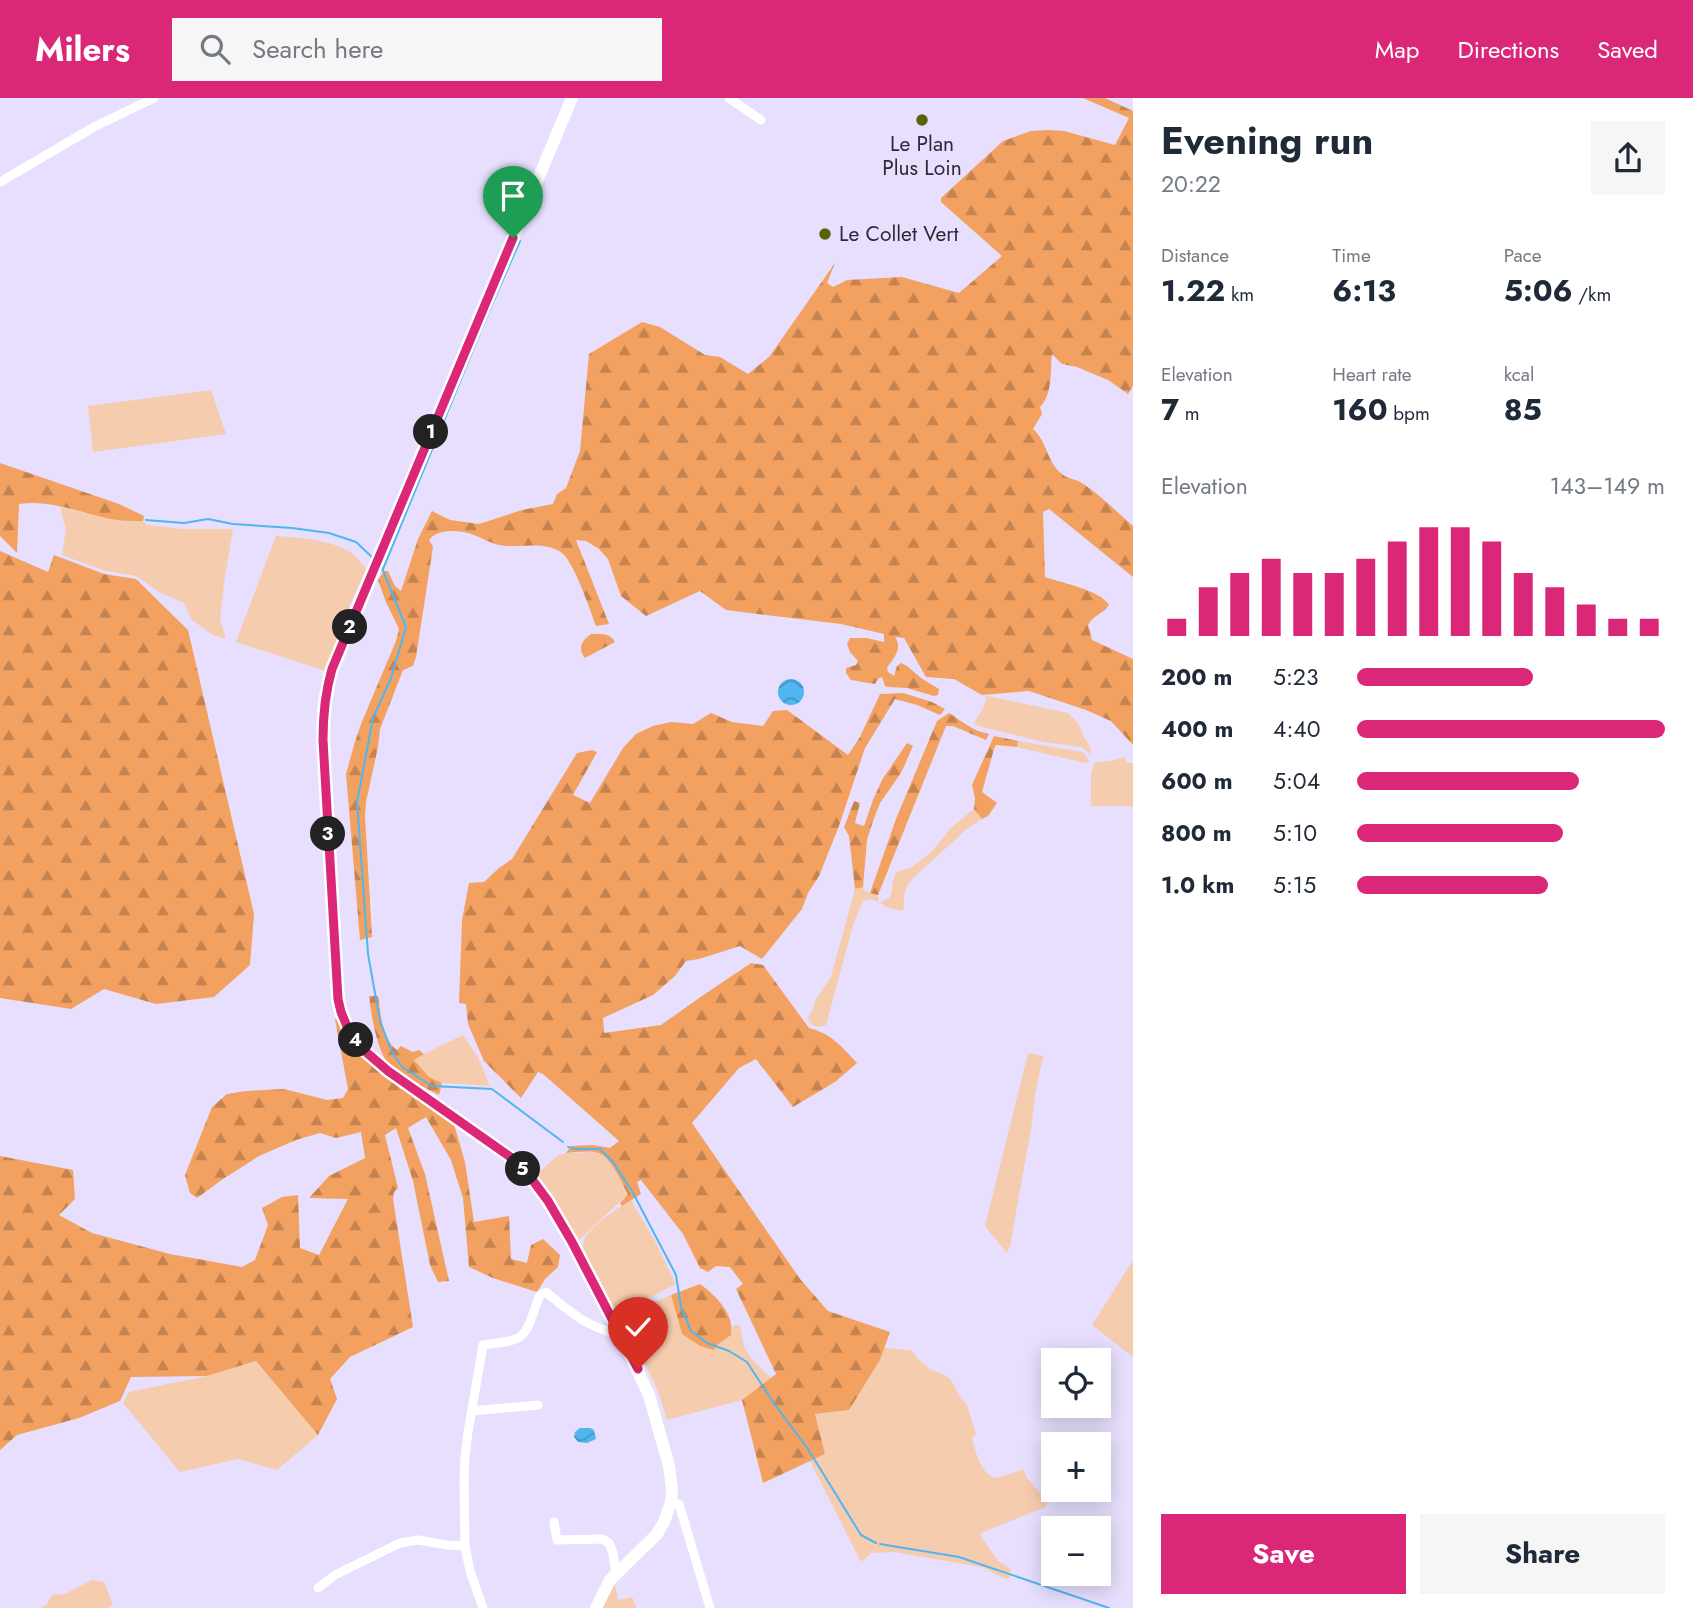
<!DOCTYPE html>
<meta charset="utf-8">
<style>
:root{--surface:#fff;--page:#f6f6f7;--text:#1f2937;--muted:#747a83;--accent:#db2777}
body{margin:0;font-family:Jost,sans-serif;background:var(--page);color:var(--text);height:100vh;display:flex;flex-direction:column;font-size:26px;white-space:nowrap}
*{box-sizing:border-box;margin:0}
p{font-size:23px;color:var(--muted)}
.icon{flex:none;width:38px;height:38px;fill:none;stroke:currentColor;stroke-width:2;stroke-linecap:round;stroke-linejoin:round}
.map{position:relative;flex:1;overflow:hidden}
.drawer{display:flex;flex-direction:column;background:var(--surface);width:560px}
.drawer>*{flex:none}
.tools{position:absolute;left:1041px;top:1250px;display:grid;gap:14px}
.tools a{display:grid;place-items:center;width:70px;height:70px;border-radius:0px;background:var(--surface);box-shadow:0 4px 18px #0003;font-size:35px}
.pin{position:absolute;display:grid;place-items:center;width:60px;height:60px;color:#fff;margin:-72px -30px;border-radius:50% 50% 50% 0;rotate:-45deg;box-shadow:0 0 7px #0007}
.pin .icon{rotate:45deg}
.km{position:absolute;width:35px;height:35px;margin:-18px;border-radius:50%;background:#222;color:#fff;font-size:19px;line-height:35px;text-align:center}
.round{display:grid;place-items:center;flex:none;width:74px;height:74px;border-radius:0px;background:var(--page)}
.overview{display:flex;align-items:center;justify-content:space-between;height:119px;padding:0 28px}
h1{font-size:38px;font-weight:700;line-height:52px}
.stats{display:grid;grid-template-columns:repeat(3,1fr);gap:10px;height:119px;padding:7px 28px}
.stats div{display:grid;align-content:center}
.stats b{font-size:30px;font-weight:700}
.stats small{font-size:19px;font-weight:400}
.stats p{font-size:19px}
.chart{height:196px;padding:14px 28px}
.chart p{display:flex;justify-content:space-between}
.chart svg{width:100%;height:126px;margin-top:7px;stroke:var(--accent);stroke-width:6}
.action{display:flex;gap:14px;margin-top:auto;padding:14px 28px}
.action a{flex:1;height:80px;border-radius:0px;background:var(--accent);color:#fff;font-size:28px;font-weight:700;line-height:80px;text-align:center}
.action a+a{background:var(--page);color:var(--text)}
ul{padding:0 28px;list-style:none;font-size:23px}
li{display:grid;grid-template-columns:112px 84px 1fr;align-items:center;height:52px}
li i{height:18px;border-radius:9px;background:var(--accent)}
header{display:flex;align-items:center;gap:42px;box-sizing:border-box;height:98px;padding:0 35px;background:var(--accent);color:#fff}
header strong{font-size:33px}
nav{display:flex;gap:38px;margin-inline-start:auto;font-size:24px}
.search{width:490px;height:63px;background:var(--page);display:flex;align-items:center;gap:18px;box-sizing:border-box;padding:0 24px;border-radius:0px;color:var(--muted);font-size:26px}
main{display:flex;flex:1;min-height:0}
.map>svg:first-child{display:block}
</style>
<header>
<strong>Milers</strong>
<div class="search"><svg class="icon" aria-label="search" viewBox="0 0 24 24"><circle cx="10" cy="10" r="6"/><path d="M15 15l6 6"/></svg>Search here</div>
<nav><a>Map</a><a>Directions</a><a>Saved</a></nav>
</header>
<main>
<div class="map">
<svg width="1133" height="1510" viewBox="0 0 1133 1510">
<defs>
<pattern id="forest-firs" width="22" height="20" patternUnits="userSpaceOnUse" patternTransform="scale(1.75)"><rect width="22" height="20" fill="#f3a160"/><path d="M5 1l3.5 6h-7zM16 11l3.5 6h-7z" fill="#c58350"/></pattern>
<pattern id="water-waves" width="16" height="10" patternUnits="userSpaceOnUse" patternTransform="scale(1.75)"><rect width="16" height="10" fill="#50b6f1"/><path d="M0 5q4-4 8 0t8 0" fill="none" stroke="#4394c4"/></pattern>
</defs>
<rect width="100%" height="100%" fill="#e7dffd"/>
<g fill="#f6ccae">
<polygon points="211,292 226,336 93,354 88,308"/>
<polygon points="60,409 114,422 143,423 147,427 183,431 233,431 224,485 220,522 226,541 213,537 192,522 184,505 159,494 136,478 102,472 62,457 66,431"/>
<path d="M276,438C300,440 329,441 350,454C356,458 361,465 366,471L347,514L326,573L236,544Z"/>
<polygon points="987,598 1068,615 1078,625 1084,639 1091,651 1091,656 1081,649 1043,644 978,628 974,625 983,610"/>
<polygon points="1018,643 1083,654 1089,663 1085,665 1017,649"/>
<polygon points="1125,659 1126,665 1133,665 1133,714 1132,708 1091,708 1091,676 1095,664 1111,663"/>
<path d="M974,711L982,721L968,730L912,781C904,791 903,798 904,811L902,813L889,810L880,805C883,802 886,802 889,800C894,796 890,782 897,774L910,770L924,760L934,751L952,729Z"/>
<path d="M863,789L865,793L878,797V804C872,800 868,801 863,803L853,827L826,927C818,931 811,928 808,920L813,911L816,901L831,879L855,791Z"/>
<polygon points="463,937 478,959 490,988 442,985 429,979 414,962 424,956"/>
<polygon points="1028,955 1043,958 1035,997 1031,1031 1010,1148 1007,1155 985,1128"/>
<path d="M597,1054C613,1060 620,1083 628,1096L578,1143L539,1083L538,1078L541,1072L559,1057L566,1055Z"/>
<path d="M631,1102L655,1143L676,1186L647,1201L616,1214L613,1212L582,1152C583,1148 583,1144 585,1140C593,1126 617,1111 631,1102Z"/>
<polygon points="1133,1162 1133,1259 1092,1227"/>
<path d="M671,1197L682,1236L714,1252L717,1247L731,1237L733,1228L739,1227C742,1233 741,1237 743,1244C746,1257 761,1271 771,1280L742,1302L667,1322L658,1293L622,1217Z"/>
<path d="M884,1250L911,1252L920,1263L931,1272L945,1277L951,1282L961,1301L966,1305L976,1335L972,1340C976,1355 980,1373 994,1380L1011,1376L1023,1371L1027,1380L1048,1404L1045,1409L983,1434L980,1437L998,1463L1011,1471L1010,1480L1005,1481L982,1469L894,1454L871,1455L861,1464L810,1363L825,1356L815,1316L849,1312L880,1262Z"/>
<polygon points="256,1263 318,1337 277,1372 238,1361 180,1374 123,1305 129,1294 207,1278"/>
<polygon points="92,1482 104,1484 113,1507 107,1510 41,1510 47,1506 52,1497 65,1496"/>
<polygon points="614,1483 618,1502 632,1499 637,1510 600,1510"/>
</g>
<g fill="url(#forest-firs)">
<path d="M1083,0H1105L1133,13V288L1128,296L1108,282L1077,269L1062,266L1052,256C1050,273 1053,296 1040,309L1042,316L1033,331C1047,343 1047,365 1062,376C1068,381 1076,381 1082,385C1100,397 1117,414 1133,428V479L1049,411L1043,414L1045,479C1062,485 1100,492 1109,507C1102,517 1094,516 1088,527L1092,542L1133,561V647L1111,623L1086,612L1029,593L982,597L954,581L926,579L904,540L895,539C903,551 894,559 887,570L888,574L894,578L897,568L901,565L907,568L921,580L939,591L938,597L934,598L907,590L888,589L885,588L882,579L878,581L875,586L851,582L846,575V570L856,567L858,563L850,554L847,546L850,540H867L884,544V536L841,526L726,512L700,493L646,518L621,498L608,461L599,451L586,443L576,442L609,526L596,528C590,512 574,464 562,455C544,442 519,451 499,447C490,445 482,440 474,437C460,432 438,430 429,442L433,449L416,559L413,568L403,572L380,631L378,649L366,704L365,718L372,839L360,842L346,676L354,647L361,626L396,543L399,531L386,504L378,482L384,473H388L395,488L401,493L418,441L432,413L450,422L479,426L522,412L553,406L557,396L566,390L580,353L589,256L642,224L660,229L705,257L720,259L748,276L769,259L835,165L827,185L833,189L847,182L902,179L959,195L1002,158L941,104V100L1003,43L1031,33L1048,32L1064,33L1115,47L1129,20Z"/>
<path d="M0,365L119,406L144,418L143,423C132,423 121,423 110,421C81,415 49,401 19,406L17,455L0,438Z"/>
<polygon points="0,453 48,474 54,457 104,476 136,481 188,532 254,816 250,867 214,899 156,906 104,891 71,911 0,900"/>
<path d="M592,536C602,536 610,535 615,544L585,560C577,550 582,541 592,536Z"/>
<path d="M903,595L932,604L945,611L940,617L917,607L895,601L865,650L839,728L819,778L808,795L802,811L762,861L740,848L699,861L686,863L675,878L653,897L603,920L604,935L661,927L702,898L751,865L763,867L809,930C832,936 841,948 857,965L835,984L793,1009L756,961L739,970L692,1025L800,1181L828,1213L890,1234L880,1262L849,1312L815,1316L825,1356L763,1385L742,1302L776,1276L736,1191L743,1186L730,1169L716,1168L708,1174L700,1170L683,1136L641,1082L637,1084L641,1096L622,1108L620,1105L628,1096C622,1086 611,1059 599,1055C590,1052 576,1054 566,1055L571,1048L593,1047L610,1050L619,1043L543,976L538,974L521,1000L484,963L468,926L466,906L459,905L462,822L469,785L484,784L499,770L512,761L577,655L592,652L597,654L573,697L590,705L623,650L636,636L653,628L671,624L693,626L711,615L732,624L763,628L773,613L787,612L848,657L860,639L880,596Z"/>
<path d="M949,615C963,624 973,633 989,636L986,642L953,628H946L878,797L870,795L896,721L937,623Z"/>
<polygon points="994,638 1018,643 1017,649 996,647 994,651 982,694 997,705 988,718 982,721 974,711 975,701 972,687"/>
<polygon points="907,645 913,648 901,675 880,705 873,723 867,742 863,789 855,791 849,738 844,729 854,703 860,705 855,725 864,728 873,702 882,682"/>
<path d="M369,898H378C381,915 381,941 397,952L401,948L413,954L419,952L424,956L414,962L429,979L442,985L439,997C424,989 403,980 390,968C377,954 371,916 369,898Z"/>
<polygon points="338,920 343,936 352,949 368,962 453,1023 465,1064 474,1124 509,1118 511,1161 527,1165 531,1147 543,1141 560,1157 558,1169 545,1181 537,1194 493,1180 469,1169 463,1100 451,1062 426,1019 408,1030 425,1076 449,1183 438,1184 430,1167 413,1083 396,1030 385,1037 398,1090 394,1094 393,1101 413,1229 350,1259 330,1281 337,1301 318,1337 256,1263 207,1278 131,1279 120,1303 79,1320 17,1337 0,1352 0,1058 73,1072 75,1101 59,1117 92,1135 170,1156 242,1169 255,1162 268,1127 262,1110 282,1099 298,1097 300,1150 319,1157 348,1101 309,1100 329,1078 365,1060 361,1034 336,1040 320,1035 296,1042 259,1058 223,1081 197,1100 190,1095 185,1077 212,1009 227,996 246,993 284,991 327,1002 343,1000 348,991 335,921"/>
<path d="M700,1186C716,1198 735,1216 731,1237L717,1247L714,1252L700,1248L682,1236L671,1197Z"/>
</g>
<g fill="url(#water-waves)">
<circle cx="791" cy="594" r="13"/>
<polygon points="580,1330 590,1330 594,1332 596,1341 587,1345 578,1344 574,1339 575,1334"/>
</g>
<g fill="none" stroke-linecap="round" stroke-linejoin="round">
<g stroke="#50b6f1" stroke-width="2">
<polyline points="146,422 184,425 208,421 233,426 292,430 329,435 356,444 374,461"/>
<polyline points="382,470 406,529 391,580 373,620 357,704 368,856 380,923 392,954 402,969 432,988 492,991 563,1044"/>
<polyline points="383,471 484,225 520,143"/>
<polyline points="568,1049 575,1051 600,1051 613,1064 632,1093 676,1177 681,1209 691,1233 707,1245 729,1253 747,1264 773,1304 808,1351 861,1437 876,1445"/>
<polyline points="880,1446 959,1459 1109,1510"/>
</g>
<g stroke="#fff" stroke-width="9">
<polyline points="729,0 761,22"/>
<polyline points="0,84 94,29 154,0"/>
<polyline points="472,1313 538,1307"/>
<polyline points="671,1404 679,1406 710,1510"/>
<polyline points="554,1424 557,1442 602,1441 609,1445 613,1455 616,1476"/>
<polyline points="318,1490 335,1477 400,1445 418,1442 447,1447 465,1448"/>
<path d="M483,1510L470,1473L465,1448L464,1381L465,1360L468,1334L483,1247C494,1245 512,1245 521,1238C532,1228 534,1209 540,1197L546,1194C571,1215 588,1230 620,1236"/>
</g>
<polyline stroke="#fff" stroke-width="12" points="572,0 332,571 324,604 323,642 336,876 338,901 344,922 349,933 366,954 388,973 509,1058 538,1089 572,1144 620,1236 649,1297 669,1368 672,1391 671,1404 664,1424 657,1436 610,1482 596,1510"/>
</g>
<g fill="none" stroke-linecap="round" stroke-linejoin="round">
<g stroke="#fff" stroke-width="14">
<path id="route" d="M513,140L332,571C325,595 323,617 323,642L338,901L341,914L349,933L366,954L388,973L509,1058L531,1080L548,1103L572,1144L638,1271"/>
</g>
<use href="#route" stroke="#db2777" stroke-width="9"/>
</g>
<g fill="#586305" stroke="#e7dffd" stroke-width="2.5">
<circle cx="922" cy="22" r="7"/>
<circle cx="825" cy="136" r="7"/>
</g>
<g text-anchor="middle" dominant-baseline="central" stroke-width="6" stroke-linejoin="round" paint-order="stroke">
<g font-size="21" fill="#2c2836" stroke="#e7dffd">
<text x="922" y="46">Le Plan<tspan x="922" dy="24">Plus Loin</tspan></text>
<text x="839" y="136" text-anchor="start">Le Collet Vert</text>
</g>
</g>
</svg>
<div class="tools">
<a><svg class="icon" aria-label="locate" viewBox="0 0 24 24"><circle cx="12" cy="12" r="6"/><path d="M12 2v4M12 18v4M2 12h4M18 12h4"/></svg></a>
<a>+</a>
<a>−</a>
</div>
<div class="pin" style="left:513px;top:140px;background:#1e9e55"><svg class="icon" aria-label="arrive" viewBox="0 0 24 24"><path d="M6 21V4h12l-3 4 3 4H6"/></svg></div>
<div class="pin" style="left:638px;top:1271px;background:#d93025"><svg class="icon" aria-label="check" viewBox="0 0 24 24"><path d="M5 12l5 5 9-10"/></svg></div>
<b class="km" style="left:431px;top:334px">1</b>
<b class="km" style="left:350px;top:529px">2</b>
<b class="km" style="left:328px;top:736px">3</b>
<b class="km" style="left:356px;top:942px">4</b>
<b class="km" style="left:523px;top:1071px">5</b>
</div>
<section class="drawer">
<div class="overview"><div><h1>Evening run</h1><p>20:22</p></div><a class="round"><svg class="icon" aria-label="share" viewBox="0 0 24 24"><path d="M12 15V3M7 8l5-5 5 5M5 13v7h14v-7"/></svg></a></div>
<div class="stats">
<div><p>Distance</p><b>1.22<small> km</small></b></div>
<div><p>Time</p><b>6:13</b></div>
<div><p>Pace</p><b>5:06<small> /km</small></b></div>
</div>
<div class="stats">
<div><p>Elevation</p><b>7<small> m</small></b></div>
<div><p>Heart rate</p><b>160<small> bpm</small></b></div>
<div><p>kcal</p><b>85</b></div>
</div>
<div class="chart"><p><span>Elevation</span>143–149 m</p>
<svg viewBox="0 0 160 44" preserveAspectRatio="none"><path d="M5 44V38M15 44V27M25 44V22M35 44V17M45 44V22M55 44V22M65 44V17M75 44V11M85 44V6M95 44V6M105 44V11M115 44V22M125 44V27M135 44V33M145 44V38M155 44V38"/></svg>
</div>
<ul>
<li><b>200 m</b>5:23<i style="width:57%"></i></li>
<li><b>400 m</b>4:40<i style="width:100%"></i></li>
<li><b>600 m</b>5:04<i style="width:72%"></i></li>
<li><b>800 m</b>5:10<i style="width:67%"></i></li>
<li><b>1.0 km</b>5:15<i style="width:62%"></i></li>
</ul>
<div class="action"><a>Save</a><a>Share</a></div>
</section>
</main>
